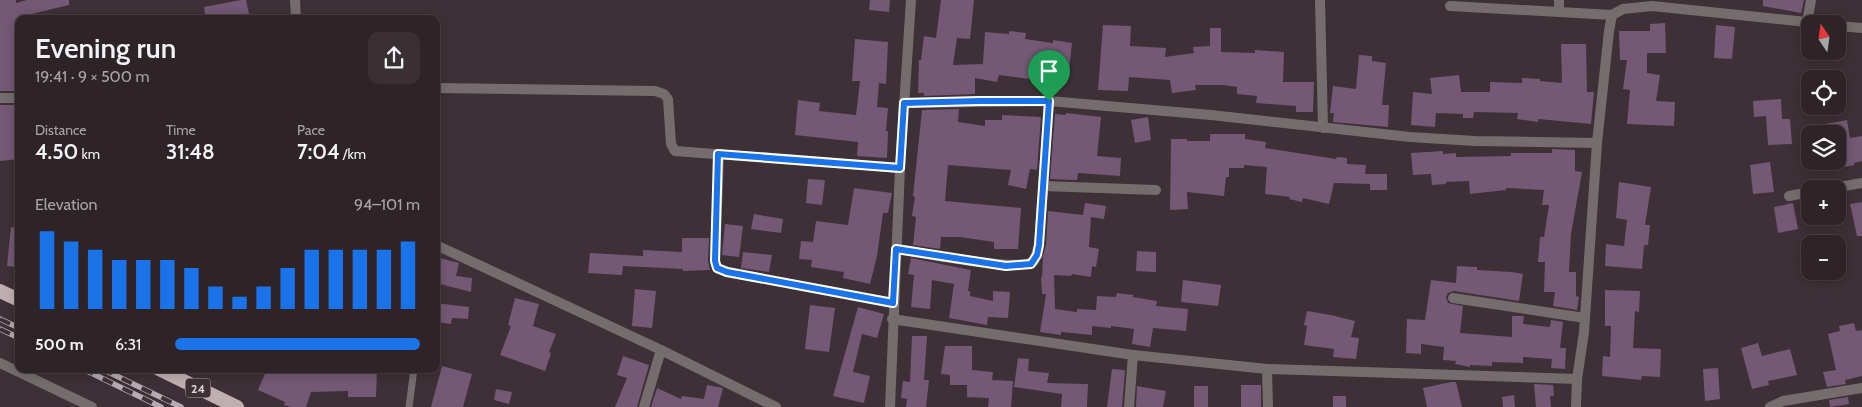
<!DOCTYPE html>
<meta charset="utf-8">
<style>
:root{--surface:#2e2428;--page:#3a3034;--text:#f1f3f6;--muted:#a7a4a8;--line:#494145;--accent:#1a73e8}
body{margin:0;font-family:Cabin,sans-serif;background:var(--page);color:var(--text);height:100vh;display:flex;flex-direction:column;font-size:19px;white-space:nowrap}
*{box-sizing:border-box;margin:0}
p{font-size:16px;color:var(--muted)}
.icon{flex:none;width:28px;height:28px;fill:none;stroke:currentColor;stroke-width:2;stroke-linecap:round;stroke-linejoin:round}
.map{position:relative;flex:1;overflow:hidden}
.sheet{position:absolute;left:15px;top:15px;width:425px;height:358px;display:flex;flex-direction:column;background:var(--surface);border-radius:10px;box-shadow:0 2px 12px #0003,0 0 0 1px var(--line)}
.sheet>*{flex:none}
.needle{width:32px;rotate:347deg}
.buttons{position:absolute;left:1801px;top:15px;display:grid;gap:10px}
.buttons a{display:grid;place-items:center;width:45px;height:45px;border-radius:10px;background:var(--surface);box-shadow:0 2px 12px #0003,0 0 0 1px var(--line);font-size:25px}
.pin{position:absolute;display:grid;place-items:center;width:42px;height:42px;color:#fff;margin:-51px -21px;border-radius:50% 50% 50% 0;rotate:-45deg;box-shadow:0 0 5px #0007}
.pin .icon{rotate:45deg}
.round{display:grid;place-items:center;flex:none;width:52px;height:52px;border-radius:10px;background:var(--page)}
.headline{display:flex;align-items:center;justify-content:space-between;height:85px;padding:0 20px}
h1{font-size:28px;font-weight:600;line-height:38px}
.figures{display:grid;grid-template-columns:repeat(3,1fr);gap:8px;height:85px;padding:5px 20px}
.figures div{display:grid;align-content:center}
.figures b{font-size:21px;font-weight:600}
.figures small{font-size:14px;font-weight:400}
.figures p{font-size:14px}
.chart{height:140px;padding:10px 20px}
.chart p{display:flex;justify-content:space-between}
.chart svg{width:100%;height:90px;margin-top:5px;stroke:var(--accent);stroke-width:6}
ul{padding:0 20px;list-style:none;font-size:16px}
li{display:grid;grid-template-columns:80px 60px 1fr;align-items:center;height:38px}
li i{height:12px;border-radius:6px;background:var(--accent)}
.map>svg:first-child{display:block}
</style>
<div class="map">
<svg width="1862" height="407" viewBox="0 0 1862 407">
<rect width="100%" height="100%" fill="#3d3036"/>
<g fill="#745875">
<polygon points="0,0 16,0 16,3 27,0 69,0 69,5 19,17 19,91 0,91"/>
<polygon points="241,0 246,0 250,19 206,19 204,7"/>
<polygon points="870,0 890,0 889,12 869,10"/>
<polygon points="941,0 974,0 970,39 957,38 953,65 983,64 985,32 1009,34 1009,31 1026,33 1025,39 1053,43 1053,40 1072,43 1068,79 1039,75 1039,80 999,75 997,82 975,78 975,94 924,96 924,93 918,93 919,60 921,60 924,36 936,38"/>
<polygon points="1763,0 1804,0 1801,13 1763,6"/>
<polygon points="1665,23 1666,53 1647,53 1647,73 1660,75 1656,101 1675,102 1674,126 1627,124 1630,90 1623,89 1627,60 1620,60 1619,31 1650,31 1650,24"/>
<polygon points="1103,25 1131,26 1130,46 1166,48 1165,57 1194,53 1193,47 1210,46 1210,28 1221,28 1221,52 1255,53 1255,50 1284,52 1283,82 1314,82 1313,112 1296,112 1296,106 1256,103 1257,96 1237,94 1237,87 1223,85 1195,85 1196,90 1172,93 1170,80 1129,77 1128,91 1098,90"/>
<polygon points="1716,25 1735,27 1732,59 1714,58"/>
<polygon points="855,39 888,42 886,84 879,83 877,107 888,108 886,131 888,131 887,158 857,156 858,142 795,135 798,100 820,103 819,111 856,115 860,81 852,81"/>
<polygon points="1561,44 1586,44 1587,92 1594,92 1591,124 1538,119 1538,122 1517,119 1518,113 1474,112 1473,118 1463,118 1463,114 1436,113 1435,127 1411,125 1413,92 1432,94 1430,78 1459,75 1461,92 1490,92 1490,82 1522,83 1522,78 1540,79 1540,81 1562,83"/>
<polygon points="1359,55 1372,56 1372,61 1386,63 1382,105 1389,105 1388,127 1333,122 1334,113 1330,113 1333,86 1356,89"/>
<polygon points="1781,99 1782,119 1790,119 1792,144 1768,145 1766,116 1754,117 1753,101"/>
<polygon points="0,105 19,105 19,159 0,161"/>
<polygon points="959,109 958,122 985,126 985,120 1002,120 1002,115 1041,117 1037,170 1030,169 1026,189 1008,185 1011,170 948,165 945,201 1021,208 1018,249 994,249 994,242 960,237 941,237 940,249 913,245 916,217 912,216 915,197 913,196 922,110"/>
<polygon points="1066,113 1101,117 1097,156 1121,158 1120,176 1078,173 1077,180 1050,179 1055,114 1066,115"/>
<polygon points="1148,117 1151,140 1135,143 1131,120"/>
<polygon points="1847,120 1850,138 1862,136 1862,161 1854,163 1854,165 1838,168 1838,134 1827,134 1826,124"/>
<polygon points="1210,134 1245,134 1245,139 1266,142 1265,148 1336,159 1337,157 1347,158 1347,164 1366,165 1365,174 1387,174 1387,190 1370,190 1370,184 1334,183 1329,204 1303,198 1302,202 1289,199 1290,197 1265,194 1267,167 1244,165 1244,168 1229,168 1229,177 1226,177 1224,196 1187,192 1188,209 1170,210 1171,139 1187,139 1187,141 1210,141"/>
<polygon points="1552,149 1575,150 1575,171 1582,172 1571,234 1569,272 1576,272 1576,296 1579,297 1577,310 1553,306 1555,292 1544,292 1545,262 1538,262 1540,237 1544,237 1549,205 1542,205 1544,190 1506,188 1506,190 1470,194 1469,181 1446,182 1446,184 1432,185 1431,174 1413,175 1411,153 1443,151 1443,154 1456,153 1456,157 1511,156 1511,153 1552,153"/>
<polygon points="1770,162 1774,192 1753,194 1750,165"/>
<polygon points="808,179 825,180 822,205 806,203"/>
<polygon points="1619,182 1651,187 1645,225 1650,225 1648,245 1644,245 1642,269 1605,266 1606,244 1624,246 1627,220 1616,218"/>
<polygon points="854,188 892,193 888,213 883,213 877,256 870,284 843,278 844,272 811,267 812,260 799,259 801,241 813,242 816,221 848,225"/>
<polygon points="1862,202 1862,236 1857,236 1850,204"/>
<polygon points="1085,203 1106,206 1104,219 1091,217 1089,247 1099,249 1096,267 1092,266 1091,277 1072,274 1071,276 1054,275 1055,309 1077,312 1077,309 1096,310 1097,296 1116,297 1117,293 1133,295 1133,297 1157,301 1156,306 1188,309 1186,331 1153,328 1150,347 1132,344 1134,329 1111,326 1111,328 1092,326 1092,335 1061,332 1061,335 1040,332 1046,294 1042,294 1041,277 1042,277 1043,256 1046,245 1048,211 1083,215"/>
<polygon points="1793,203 1798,229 1778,233 1774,207"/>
<polygon points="754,214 783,219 781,233 751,229"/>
<polygon points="725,224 743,226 739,257 722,255"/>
<polygon points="11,227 19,228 19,267 7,266"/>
<polygon points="682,238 709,238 708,261 710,270 683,271 683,269 623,266 622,275 588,273 590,253 643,256 643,250 682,252"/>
<polygon points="1137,251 1156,252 1156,272 1136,271"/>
<polygon points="743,252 772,255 769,272 741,268"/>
<polygon points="440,258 459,263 456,276 472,278 471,292 436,283 436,272"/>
<polygon points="911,258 971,270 968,291 970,291 970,296 993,301 993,291 1010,292 1008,318 988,317 987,325 949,318 954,284 932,280 930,309 911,307 914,275 908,274"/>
<polygon points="1457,266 1477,267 1477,270 1512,272 1523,274 1519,301 1454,291 1448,293 1446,297 1448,303 1463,306 1460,333 1512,337 1512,316 1524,316 1523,324 1550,327 1551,320 1563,322 1560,348 1566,348 1565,369 1551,368 1552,359 1523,357 1523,363 1492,362 1492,366 1470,365 1470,367 1455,364 1456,361 1443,360 1444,347 1421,344 1421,354 1406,353 1407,319 1425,320 1431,280 1456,283"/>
<polygon points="1183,280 1221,285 1218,306 1181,302"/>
<polygon points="635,289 656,291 652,328 632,326"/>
<polygon points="1605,290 1640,291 1639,312 1635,311 1633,348 1661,349 1660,377 1642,376 1641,380 1602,376 1603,356 1610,357 1611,326 1605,326"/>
<polygon points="515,298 539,304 533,326 556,334 549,352 551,353 545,371 500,355 511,326 508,325"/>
<polygon points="436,303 469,307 468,319 452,318 451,324 436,322"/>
<polygon points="810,305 835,308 829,352 805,349"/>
<polygon points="858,307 884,314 877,338 862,334 853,372 870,376 864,403 833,396"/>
<polygon points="1307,311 1331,315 1355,321 1351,337 1359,338 1356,359 1333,357 1334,349 1304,345 1307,326 1304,325"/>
<polygon points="1854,323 1856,331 1862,330 1862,376 1845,380 1846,384 1827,387 1823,372 1836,370 1828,334 1840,331 1839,326"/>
<polygon points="912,336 927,336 924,380 929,380 926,407 906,407 907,399 901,398 903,381 910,382"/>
<polygon points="1758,343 1762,356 1790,349 1797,375 1768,381 1769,385 1752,389 1741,348"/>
<polygon points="945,346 972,346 972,370 993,372 992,380 1013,381 1011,407 988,407 989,398 967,397 967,385 950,385 950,375 941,374"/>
<polygon points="623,356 649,365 637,407 615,407 627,378 617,375"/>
<polygon points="1018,358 1029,359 1028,371 1049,373 1047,383 1088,384 1087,407 1061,407 1062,394 1014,387"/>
<polygon points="442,366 472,374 463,407 431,407"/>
<polygon points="1718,368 1720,399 1705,401 1703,369"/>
<polygon points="267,369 377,369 376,397 348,397 348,391 311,392 306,407 291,407 284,405 285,402 258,390"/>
<polygon points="1112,369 1125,370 1122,407 1107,407"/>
<polygon points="1451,382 1456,382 1462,407 1427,407 1423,388"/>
<polygon points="1534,384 1553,385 1554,396 1550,396 1551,407 1536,407"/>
<polygon points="707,385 723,388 718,407 651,407 657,388 681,399 682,396 704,399"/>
<rect x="1241" y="385" width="20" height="22"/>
<polygon points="1137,386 1166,391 1163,407 1136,407"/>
<rect x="1194" y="386" width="14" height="21"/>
<polygon points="496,389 512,392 509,404 494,400"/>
<polygon points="1514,395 1515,407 1503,407 1502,397"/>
<rect x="1333" y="396" width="13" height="11"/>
<polygon points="1848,397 1849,404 1830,407 1829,400"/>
</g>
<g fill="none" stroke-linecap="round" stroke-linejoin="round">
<polyline stroke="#756d6d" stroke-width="7" points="409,407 414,369"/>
<g stroke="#756d6d" stroke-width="10">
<polyline points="295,0 296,19"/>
<polyline points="1320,0 1323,128"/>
<polyline points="1450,6 1612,15"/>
<polyline points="1559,11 1559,0"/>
<polyline points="1807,22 1820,24"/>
<polyline points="1838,26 1862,28"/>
<polyline points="436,88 655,91 664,94 668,99 671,144 675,151 900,168"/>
<polyline points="0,98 19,98"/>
<polyline points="904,103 1049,101 1211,115 1410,137 1475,141 1597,143"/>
<polyline points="719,154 715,261 717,268 727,272 893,303"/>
<polyline points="1043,186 1156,190"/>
<polyline points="1828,189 1862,183"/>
<polyline points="1789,196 1810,192"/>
<polyline points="436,245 661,350 776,407"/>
<path d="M896,249C920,252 1018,273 1034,261L1039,245L1049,101"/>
<polyline points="1453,298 1585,318"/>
<polyline points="892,319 1133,355 1267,369 1577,379"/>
<polyline points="0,363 92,407"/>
<polyline points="1267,369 1268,407"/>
<polyline points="644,407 661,350"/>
<polyline points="890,407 900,168 911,0"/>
<polyline points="1129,407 1133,355"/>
<polyline points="1576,407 1577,379 1584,332 1597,143 1609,31 1612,15 1623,9 1652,6 1807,22 1811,0"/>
<polyline points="1770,407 1783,401 1862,388"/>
</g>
<g stroke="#c0afb0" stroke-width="14">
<polyline points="0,291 19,300"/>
<polyline points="159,369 237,407"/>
</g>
<g stroke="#b5abb0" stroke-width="5.5">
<g id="rail">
<polyline points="0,319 19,328"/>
<polyline points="0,329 19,338"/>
<polyline points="83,369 161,407"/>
<polyline points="102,369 181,407"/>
</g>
</g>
<use href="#rail" stroke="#3d3036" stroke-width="4" stroke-dasharray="11" stroke-linecap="butt"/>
</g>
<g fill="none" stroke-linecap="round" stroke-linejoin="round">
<g stroke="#fff" stroke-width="10">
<polygon id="route" points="979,101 1049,101 1039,245 1037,255 1031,264 1006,266 896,249 893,303 727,272 717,268 715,261 718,154 900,168 904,103"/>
</g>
<use href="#route" stroke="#1a73e8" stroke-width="6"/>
</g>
<g text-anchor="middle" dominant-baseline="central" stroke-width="4.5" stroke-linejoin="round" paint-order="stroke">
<rect fill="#3d3036" stroke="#ada3a7" stroke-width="1" x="185.5" y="378.5" width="25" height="19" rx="4"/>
<g font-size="12" font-weight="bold" fill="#ddd4d8">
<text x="198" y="388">24</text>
</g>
</g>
</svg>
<div class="buttons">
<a><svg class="needle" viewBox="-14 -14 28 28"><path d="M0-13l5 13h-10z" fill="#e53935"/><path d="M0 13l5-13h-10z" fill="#a7a4a8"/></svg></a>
<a><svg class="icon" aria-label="locate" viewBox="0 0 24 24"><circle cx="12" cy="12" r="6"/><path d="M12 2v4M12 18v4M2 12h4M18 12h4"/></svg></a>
<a><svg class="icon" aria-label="layers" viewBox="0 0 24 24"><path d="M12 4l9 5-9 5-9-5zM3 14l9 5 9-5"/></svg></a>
<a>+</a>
<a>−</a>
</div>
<div class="pin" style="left:1049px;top:101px;background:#1e9e55"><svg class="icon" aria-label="arrive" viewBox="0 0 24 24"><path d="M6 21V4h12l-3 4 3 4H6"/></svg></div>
<section class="sheet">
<div class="headline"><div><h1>Evening run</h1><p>19:41 · 9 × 500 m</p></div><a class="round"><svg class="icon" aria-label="share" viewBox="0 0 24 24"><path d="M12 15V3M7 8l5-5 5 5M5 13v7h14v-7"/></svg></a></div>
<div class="figures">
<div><p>Distance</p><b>4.50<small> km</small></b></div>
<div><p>Time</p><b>31:48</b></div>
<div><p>Pace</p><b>7:04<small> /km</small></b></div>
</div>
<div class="chart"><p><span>Elevation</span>94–101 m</p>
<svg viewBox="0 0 160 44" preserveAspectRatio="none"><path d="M5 44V6M15 44V11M25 44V15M35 44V20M45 44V20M55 44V20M65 44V24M75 44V33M85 44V38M95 44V33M105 44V24M115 44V15M125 44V15M135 44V15M145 44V15M155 44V11"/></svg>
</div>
<ul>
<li><b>500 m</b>6:31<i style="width:100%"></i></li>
</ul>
</section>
</div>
